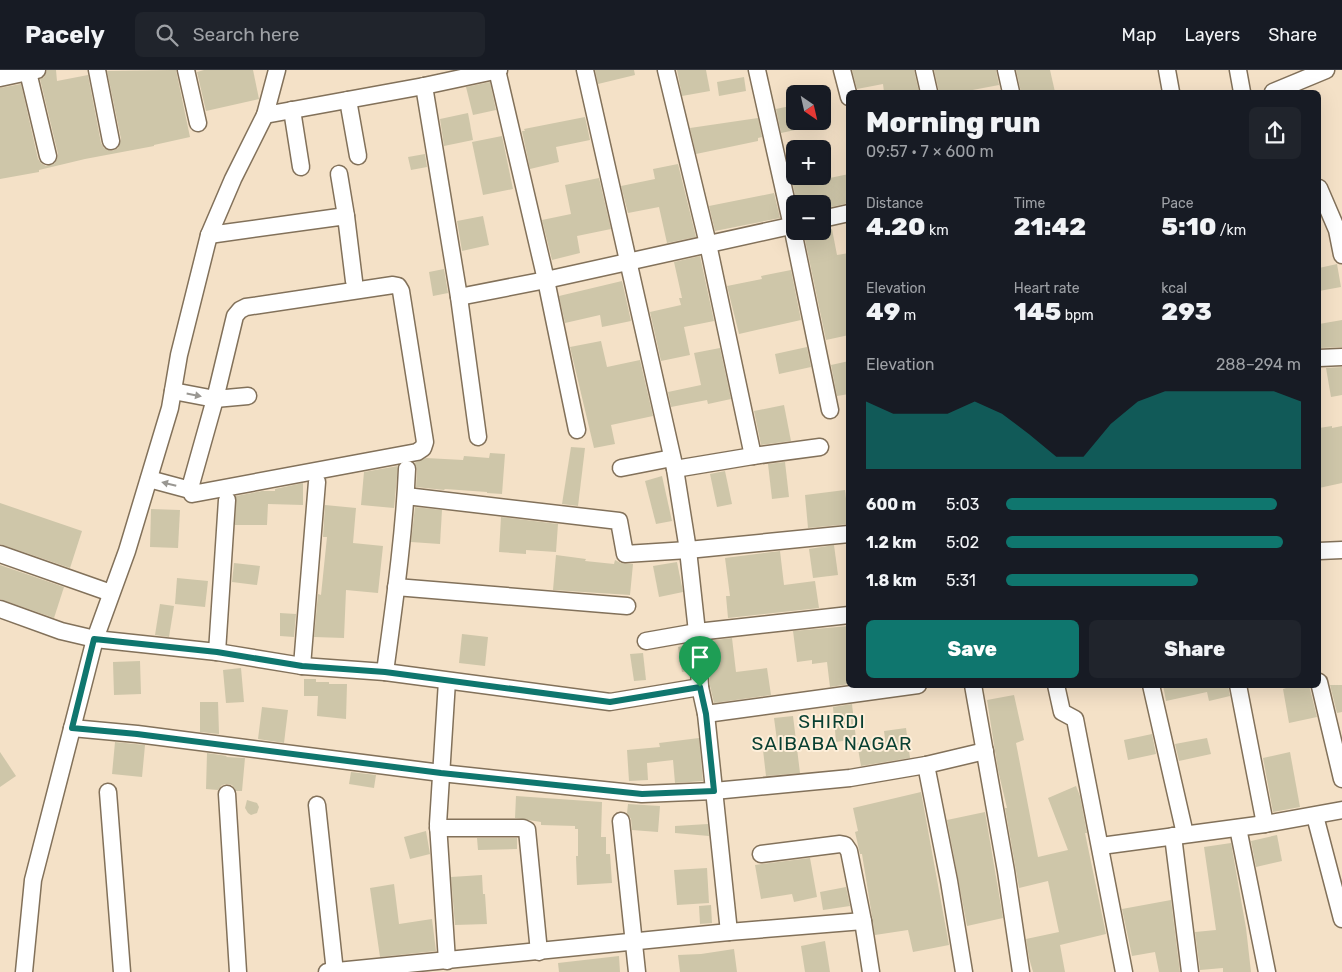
<!DOCTYPE html>
<meta charset="utf-8">
<style>
:root{--surface:#171b24;--page:#20242c;--text:#f1f3f6;--muted:#9ea1a6;--line:#363941;--accent:#0f766e}
body{margin:0;font-family:Rubik,sans-serif;background:var(--page);color:var(--text);height:100vh;display:flex;flex-direction:column;font-size:19px;white-space:nowrap}
*{box-sizing:border-box;margin:0}
p{font-size:16px;color:var(--muted)}
.icon{flex:none;width:28px;height:28px;fill:none;stroke:currentColor;stroke-width:2;stroke-linecap:round;stroke-linejoin:round}
.map{position:relative;flex:1;overflow:hidden}
.details{position:absolute;left:846px;top:20px;width:475px;height:598px;display:flex;flex-direction:column;background:var(--surface);border-radius:8px;box-shadow:0 5px 20px #0002}
.details>*{flex:none}
.needle{width:32px;rotate:146deg}
.controls{position:absolute;left:786px;top:15px;display:grid;gap:10px}
.controls a{display:grid;place-items:center;width:45px;height:45px;border-radius:8px;background:var(--surface);box-shadow:0 5px 20px #0002;font-size:25px}
.pin{position:absolute;display:grid;place-items:center;width:42px;height:42px;color:#fff;margin:-51px -21px;border-radius:50% 50% 50% 0;rotate:-45deg;box-shadow:0 0 5px #0007}
.pin .icon{rotate:45deg}
.round{display:grid;place-items:center;flex:none;width:52px;height:52px;border-radius:8px;background:var(--page)}
.overview{display:flex;align-items:center;justify-content:space-between;height:85px;padding:0 20px}
h1{font-size:28px;font-weight:800;line-height:38px}
.figures{display:grid;grid-template-columns:repeat(3,1fr);gap:8px;height:85px;padding:5px 20px}
.figures div{display:grid;align-content:center}
.figures b{font-size:25px;font-weight:800}
.figures small{font-size:14px;font-weight:400}
.figures p{font-size:14px}
.chart{height:140px;padding:10px 20px}
.chart p{display:flex;justify-content:space-between}
.chart svg{width:100%;height:90px;margin-top:5px;fill:var(--accent);opacity:.7}
.primary-button{display:flex;gap:10px;margin-top:auto;padding:10px 20px}
.primary-button a{flex:1;height:58px;border-radius:8px;background:var(--accent);color:#fff;font-size:20px;font-weight:800;line-height:58px;text-align:center}
.primary-button a+a{background:var(--page);color:var(--text)}
ul{padding:0 20px;list-style:none;font-size:16px}
li{display:grid;grid-template-columns:80px 60px 1fr;align-items:center;height:38px}
li i{height:12px;border-radius:6px;background:var(--accent)}
header{display:flex;align-items:center;gap:30px;box-sizing:border-box;height:70px;padding:0 25px;background:var(--surface);border-bottom:1px solid var(--line)}
header strong{font-size:24px}
nav{display:flex;gap:28px;margin-inline-start:auto;font-size:18px}
.search{width:350px;height:45px;background:var(--page);display:flex;align-items:center;gap:12px;box-sizing:border-box;padding:0 18px;border-radius:8px;color:var(--muted);font-size:19px}
.map>svg:first-child{display:block}
</style>
<header>
<strong>Pacely</strong>
<div class="search"><svg class="icon" aria-label="search" viewBox="0 0 24 24"><circle cx="10" cy="10" r="6"/><path d="M15 15l6 6"/></svg>Search here</div>
<nav><a>Map</a><a>Layers</a><a>Share</a></nav>
</header>
<div class="map">
<svg width="1342" height="902" viewBox="0 0 1342 902">
<rect width="100%" height="100%" fill="#f4e1c7"/>
<g fill="#cec6a9">
<polygon points="47,0 56,0 57,11 88,5 101,73 104,78 112,81 118,78 121,69 107,1 176,0 190,67 154,75 154,76 85,89 39,100 39,102 0,109 0,18 21,14 38,89 41,93 46,96 54,94 57,89 58,84 40,9 44,7"/>
<polygon points="204,0 253,0 259,29 206,41 197,2"/>
<polygon points="595,0 634,0 635,5 598,14"/>
<polygon points="677,0 706,0 710,21 682,26"/>
<polygon points="852,0 914,0 919,22 884,22 883,14 857,19"/>
<polygon points="934,0 996,0 999,15 962,22 939,22"/>
<polygon points="1016,0 1050,0 1055,22 1021,22"/>
<polygon points="744,7 746,21 719,26 717,12"/>
<polygon points="490,12 496,40 473,45 466,17"/>
<polygon points="795,35 795,60 781,63 776,39"/>
<polygon points="468,43 473,70 444,76 440,49"/>
<polygon points="585,47 590,70 556,77 559,92 530,99 522,61 525,61 524,59"/>
<polygon points="758,48 762,67 758,68 758,71 696,84 690,58"/>
<polygon points="502,66 513,119 483,125 472,72"/>
<polygon points="425,84 427,97 411,100 408,87"/>
<polygon points="678,94 696,167 667,173 659,137 628,143 621,116 655,109 653,99"/>
<polygon points="849,104 849,133 822,139 822,134 797,134 791,106 820,106 820,110"/>
<polygon points="599,108 611,159 577,166 580,183 552,190 542,150 571,144 565,115"/>
<polygon points="774,123 780,148 715,161 709,136"/>
<polygon points="483,146 489,175 462,181 457,151"/>
<polygon points="832,159 837,185 849,183 849,265 826,270 804,165"/>
<polygon points="700,186 714,251 684,257 690,285 661,291 650,242 681,235 679,228 682,228 674,192"/>
<polygon points="1337,194 1341,217 1319,221 1319,198"/>
<polygon points="444,199 448,223 433,226 429,202"/>
<polygon points="791,200 801,250 739,264 727,216 762,209 761,206"/>
<polygon points="622,211 631,251 602,257 600,245 565,253 559,226"/>
<polygon points="1342,250 1342,277 1320,278 1319,254"/>
<polygon points="601,271 607,297 640,290 653,346 611,355 615,374 594,378 570,277"/>
<polygon points="807,277 811,297 779,304 775,284"/>
<polygon points="720,278 731,329 708,334 707,330 671,337 668,322 701,315 694,283"/>
<polygon points="849,291 849,324 837,326 831,295"/>
<polygon points="1342,297 1342,325 1331,327 1326,298"/>
<polygon points="784,335 791,371 761,375 754,341"/>
<polygon points="1332,356 1332,358 1342,356 1342,413 1319,418 1319,358"/>
<polygon points="571,377 585,378 578,436 562,434"/>
<polygon points="490,383 505,384 502,424 487,423 487,422 445,419 444,420 416,417 417,400 414,393 426,388 463,390 464,386 489,388"/>
<polygon points="785,392 789,427 772,429 768,394"/>
<polygon points="398,396 394,438 361,435 364,402"/>
<polygon points="725,401 732,434 717,437 710,404"/>
<polygon points="662,406 672,451 656,454 645,411"/>
<polygon points="303,413 303,435 268,434 267,455 235,455 236,426 262,421 275,421 275,419"/>
<polygon points="845,420 849,454 808,458 805,425"/>
<polygon points="0,433 82,461 70,498 0,474"/>
<polygon points="325,435 356,438 353,473 383,476 378,523 346,520 344,568 314,567 318,524 321,525 327,467 323,467"/>
<polygon points="415,437 442,440 440,474 411,472"/>
<polygon points="151,439 180,440 178,478 150,477"/>
<polygon points="501,447 558,454 556,482 526,480 526,484 499,482"/>
<polygon points="834,475 838,505 813,508 809,479"/>
<polygon points="780,481 784,515 815,511 819,538 728,548 726,526 730,526 725,488"/>
<polygon points="556,485 586,489 585,491 614,494 615,490 621,493 633,494 630,525 553,520"/>
<polygon points="677,492 683,522 659,527 653,496"/>
<polygon points="234,493 260,496 257,515 232,512"/>
<polygon points="0,495 64,517 54,548 0,529"/>
<polygon points="177,508 208,511 205,537 175,534"/>
<polygon points="160,534 174,536 169,567 155,565"/>
<polygon points="280,543 296,544 294,567 280,566"/>
<polygon points="849,556 849,614 830,617 827,592 812,594 812,590 797,592 793,561"/>
<polygon points="462,564 488,567 485,596 459,593"/>
<polygon points="732,568 736,602 767,598 771,625 714,633 710,616 708,571"/>
<polygon points="688,575 689,601 682,602 678,577"/>
<polygon points="643,583 646,610 634,611 630,584"/>
<polygon points="140,591 141,624 114,625 113,592"/>
<polygon points="241,598 244,632 226,633 223,600"/>
<polygon points="304,609 316,609 316,612 329,612 329,614 347,614 346,649 317,646 318,626 304,626"/>
<polygon points="1163,615 1228,615 1230,626 1209,631 1207,622 1166,631"/>
<polygon points="1285,615 1309,615 1317,647 1289,653 1283,619 1286,618"/>
<polygon points="1330,615 1342,615 1342,642 1337,643"/>
<polygon points="1014,625 1024,670 1016,673 1038,787 1068,780 1048,728 1076,716 1080,726 1087,763 1085,763 1106,864 1060,875 1065,902 1033,902 1029,888 1026,869 1059,862 1048,811 1019,818 1005,738 1007,738 998,700 987,630"/>
<polygon points="200,632 218,632 219,664 200,662"/>
<polygon points="852,634 856,669 836,672 833,637"/>
<polygon points="262,637 288,640 284,673 258,669"/>
<polygon points="793,646 800,703 766,706 763,680 778,678 774,648"/>
<polygon points="906,658 910,688 861,696 857,673 885,669 884,661"/>
<polygon points="1152,664 1156,684 1128,690 1124,670"/>
<polygon points="699,668 703,711 675,713 673,690 647,693 648,710 629,711 627,680 660,677 659,673"/>
<polygon points="1207,668 1211,684 1179,691 1175,674"/>
<polygon points="115,672 145,675 142,707 112,704"/>
<polygon points="0,682 16,706 0,717"/>
<polygon points="1290,682 1300,737 1273,742 1263,688"/>
<polygon points="207,683 227,686 226,687 245,688 242,721 236,721 232,715 227,714 222,715 218,720 206,719"/>
<polygon points="351,702 376,705 374,718 349,714"/>
<polygon points="921,722 949,875 913,882 908,860 875,865 862,784 860,784 855,762 858,761 853,738"/>
<polygon points="516,726 602,732 601,767 606,767 606,784 610,784 612,813 577,815 576,786 578,786 578,759 575,759 575,756 541,755 541,752 515,748"/>
<polygon points="247,730 257,733 259,737 257,743 251,745 248,743 245,738"/>
<polygon points="628,734 660,736 658,762 632,760 631,749 627,743"/>
<polygon points="985,742 1003,848 967,856 947,750"/>
<polygon points="708,754 709,766 675,763 675,756"/>
<polygon points="426,761 430,784 410,789 404,767"/>
<polygon points="1277,765 1282,791 1256,797 1251,771"/>
<polygon points="477,768 517,768 517,779 478,780"/>
<polygon points="1231,773 1246,858 1251,902 1223,902 1223,898 1200,900 1195,862 1216,860 1204,777"/>
<polygon points="810,788 817,827 794,832 792,824 761,829 755,795"/>
<polygon points="707,798 709,833 677,835 674,800"/>
<polygon points="482,805 483,824 485,824 487,854 455,855 451,807"/>
<polygon points="394,814 399,854 432,849 436,881 380,887 370,818"/>
<polygon points="846,817 850,836 823,840 820,822"/>
<polygon points="1171,830 1180,902 1159,902 1155,882 1132,886 1122,839"/>
<polygon points="711,835 712,853 700,854 699,836"/>
<polygon points="825,871 830,902 805,902 801,876"/>
<polygon points="734,879 737,902 680,902 678,885 701,884"/>
<polygon points="619,886 620,902 559,902 558,893"/>
</g>
<g fill="none" stroke-linecap="round" stroke-linejoin="round">
<g stroke="#82715a" stroke-width="19">
<g id="street">
<polyline points="97,0 111,71"/>
<polyline points="186,0 198,53"/>
<polyline points="497,0 546,210 577,360"/>
<polyline points="585,0 675,399 688,480 697,562 700,617 706,644 729,862"/>
<polyline points="666,0 708,174 753,386"/>
<polyline points="757,0 792,156 830,340"/>
<polyline points="842,0 849,27"/>
<polyline points="924,0 929,22"/>
<polyline points="1006,0 1011,22"/>
<polyline points="1167,0 1171,22"/>
<polyline points="1238,0 1242,22"/>
<polyline points="28,2 48,86"/>
<polyline points="0,8 37,0"/>
<polyline points="424,16 459,227 478,367"/>
<polyline points="1273,22 1326,0"/>
<polyline points="348,30 358,86"/>
<polyline points="292,40 301,97"/>
<polyline points="265,45 424,16 499,0"/>
<polyline points="339,104 346,146"/>
<polyline points="1319,118 1337,160 1342,185"/>
<polyline points="822,149 849,143"/>
<polyline points="209,165 346,146 354,211"/>
<polygon points="393,215 398,216 401,221 425,372 423,378 417,382 192,424 190,418 215,329 235,246 240,240 246,237"/>
<polyline points="459,227 546,210 795,155"/>
<polyline points="1319,288 1342,287"/>
<polyline points="173,321 215,329 248,326"/>
<polyline points="621,398 672,388"/>
<polyline points="675,399 753,386 820,377"/>
<polyline points="149,409 190,420"/>
<polyline points="406,426 619,451 625,484 688,480 849,464"/>
<polyline points="1319,481 1342,480"/>
<polyline points="0,484 111,523"/>
<polyline points="396,517 627,536"/>
<polyline points="0,539 61,561 95,569 217,582 302,596 385,602 610,632 700,617"/>
<polyline points="646,571 697,562 849,545"/>
<polyline points="217,582 227,430"/>
<polyline points="302,596 317,412"/>
<path d="M385,602C394,535 404,467 407,399"/>
<polyline points="447,611 438,754 447,891"/>
<polyline points="1319,612 1342,709"/>
<polyline points="973,615 1006,801 1021,902"/>
<polyline points="1056,615 1062,642 1075,649 1124,902"/>
<polyline points="1151,615 1185,764"/>
<polyline points="1238,615 1265,754"/>
<polyline points="706,644 918,615"/>
<polyline points="72,658 137,664 441,703 642,724 714,721 850,708 926,695 985,681"/>
<polyline points="926,695 949,811 964,902"/>
<polyline points="108,722 122,902"/>
<polyline points="227,724 238,902"/>
<polyline points="317,735 335,902"/>
<polyline points="1315,746 1342,849"/>
<polyline points="621,751 637,902"/>
<polyline points="438,758 523,758 527,760 539,882"/>
<polyline points="1238,758 1267,902"/>
<polyline points="1173,766 1190,902"/>
<polyline points="1101,776 1265,754 1342,740"/>
<polyline points="761,784 840,774 845,775 849,781 863,851 871,902"/>
<polyline points="24,902 33,810 95,569 127,481 170,338 179,285 209,165 233,109 265,45 277,0"/>
<polyline points="327,902 729,862 863,851"/>
</g>
</g>
<use href="#street" stroke="#fff" stroke-width="16"/>
</g>
<defs><path id="oneway-solid" d="M-6-.8H1V-3.2L6.5 0L1 3.2V.8H-6Z" transform="scale(1.25)"/></defs>
<g fill="#999792">
<use href="#oneway-solid" transform="translate(194 325) rotate(11)"/>
<use href="#oneway-solid" transform="translate(169 414) rotate(-166)"/>
</g>
<g fill="none" stroke-linecap="round" stroke-linejoin="round">
<g stroke="#fff" stroke-width="10">
<polygon id="route" points="94,569 217,582 302,596 385,602 610,632 700,617 706,644 714,721 642,724 441,703 137,664 72,658"/>
</g>
<use href="#route" stroke="#0f766e" stroke-width="6"/>
</g>
<g text-anchor="middle" dominant-baseline="central" stroke-width="4" stroke-linejoin="round" paint-order="stroke">
<g font-size="19" letter-spacing="1" fill="#094032" stroke="#feefda">
<text x="832" y="651">SHIRDI<tspan x="832" dy="22">SAIBABA NAGAR</tspan></text>
</g>
</g>
</svg>
<div class="controls">
<a><svg class="needle" viewBox="-14 -14 28 28"><path d="M0-13l5 13h-10z" fill="#e53935"/><path d="M0 13l5-13h-10z" fill="#9ea1a6"/></svg></a>
<a>+</a>
<a>−</a>
</div>
<div class="pin" style="left:700px;top:617px;background:#1e9e55"><svg class="icon" aria-label="arrive" viewBox="0 0 24 24"><path d="M6 21V4h12l-3 4 3 4H6"/></svg></div>
<section class="details">
<div class="overview"><div><h1>Morning run</h1><p>09:57 · 7 × 600 m</p></div><a class="round"><svg class="icon" aria-label="share" viewBox="0 0 24 24"><path d="M12 15V3M7 8l5-5 5 5M5 13v7h14v-7"/></svg></a></div>
<div class="figures">
<div><p>Distance</p><b>4.20<small> km</small></b></div>
<div><p>Time</p><b>21:42</b></div>
<div><p>Pace</p><b>5:10<small> /km</small></b></div>
</div>
<div class="figures">
<div><p>Elevation</p><b>49<small> m</small></b></div>
<div><p>Heart rate</p><b>145<small> bpm</small></b></div>
<div><p>kcal</p><b>293</b></div>
</div>
<div class="chart"><p><span>Elevation</span>288–294 m</p>
<svg viewBox="0 0 160 44" preserveAspectRatio="none"><path d="M0 44V11L10 17L20 17L30 17L40 11L50 17L60 27L70 38L80 38L90 22L100 11L110 6L120 6L130 6L140 6L150 6L160 11V44z"/></svg>
</div>
<ul>
<li><b>600 m</b>5:03<i style="width:92%"></i></li>
<li><b>1.2 km</b>5:02<i style="width:94%"></i></li>
<li><b>1.8 km</b>5:31<i style="width:65%"></i></li>
</ul>
<div class="primary-button"><a>Save</a><a>Share</a></div>
</section>
</div>
